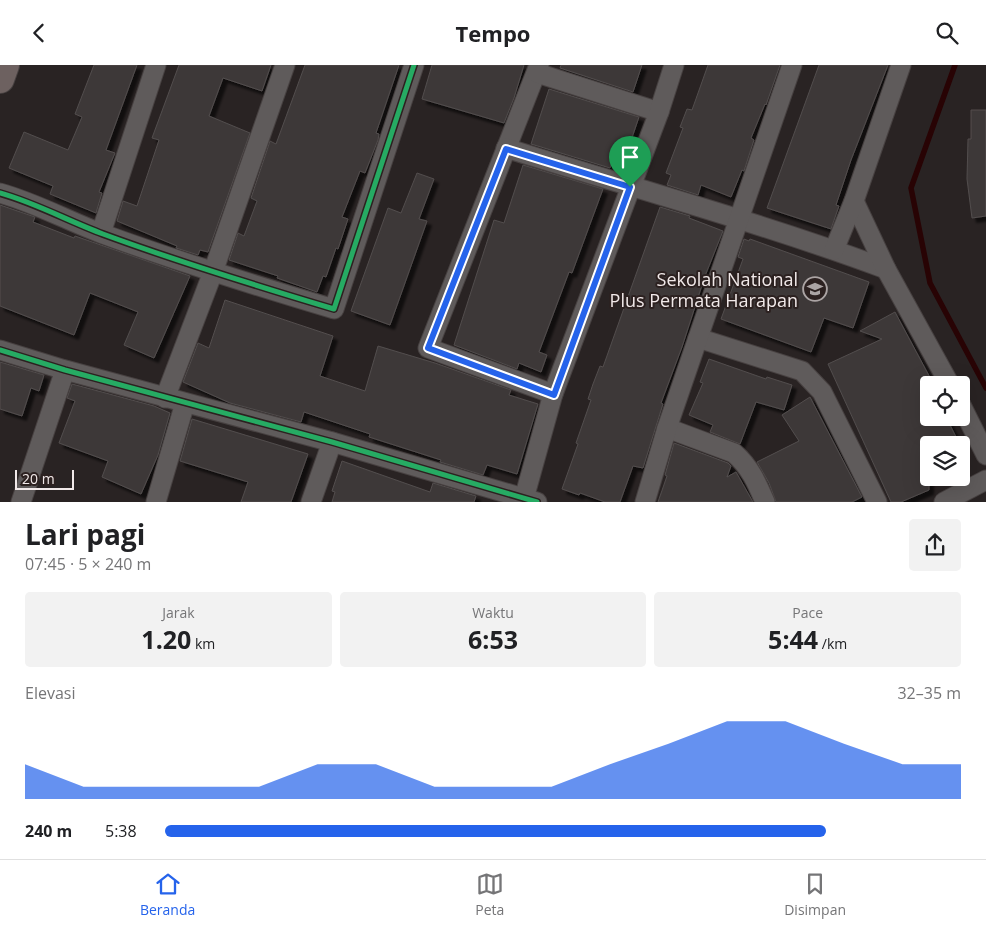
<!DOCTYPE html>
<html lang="id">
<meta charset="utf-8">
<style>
:root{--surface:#fff;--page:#f2f2f2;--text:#202124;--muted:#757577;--line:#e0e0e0;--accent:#2563eb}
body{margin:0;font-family:"Open Sans",sans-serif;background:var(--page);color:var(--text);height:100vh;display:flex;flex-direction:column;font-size:19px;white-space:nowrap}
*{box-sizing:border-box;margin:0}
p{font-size:16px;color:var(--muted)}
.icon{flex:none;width:28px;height:28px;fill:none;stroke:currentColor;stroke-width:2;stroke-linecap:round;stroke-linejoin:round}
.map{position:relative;height:437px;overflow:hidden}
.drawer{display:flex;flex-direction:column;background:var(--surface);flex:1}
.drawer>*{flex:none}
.buttons{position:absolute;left:920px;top:311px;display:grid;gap:10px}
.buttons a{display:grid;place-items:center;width:50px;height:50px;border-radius:5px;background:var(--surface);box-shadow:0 5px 20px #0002;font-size:25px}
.scale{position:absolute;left:15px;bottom:12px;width:59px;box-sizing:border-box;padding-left:5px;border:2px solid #f1e9e9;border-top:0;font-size:14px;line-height:18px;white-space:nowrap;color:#f1e9e9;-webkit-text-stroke:4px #2c2120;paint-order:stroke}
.pin{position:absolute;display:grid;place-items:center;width:42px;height:42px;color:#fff;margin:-51px -21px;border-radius:50% 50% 50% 0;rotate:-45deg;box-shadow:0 0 5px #0007}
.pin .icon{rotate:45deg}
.round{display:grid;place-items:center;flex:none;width:52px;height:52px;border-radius:5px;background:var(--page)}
.overview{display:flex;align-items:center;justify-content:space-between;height:85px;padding:0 25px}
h1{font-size:28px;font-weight:700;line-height:38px}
.stats{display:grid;grid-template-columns:repeat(3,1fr);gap:8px;height:85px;padding:5px 25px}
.stats div{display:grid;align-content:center;border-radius:5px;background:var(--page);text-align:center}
.stats b{font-size:25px;font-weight:700}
.stats small{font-size:14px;font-weight:400}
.stats p{font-size:14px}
.chart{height:140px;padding:10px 25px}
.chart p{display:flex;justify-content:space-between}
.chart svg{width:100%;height:90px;margin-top:5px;fill:var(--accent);opacity:.7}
ul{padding:0 25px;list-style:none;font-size:16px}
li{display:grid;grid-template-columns:80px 60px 1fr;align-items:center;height:38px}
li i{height:12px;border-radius:6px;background:var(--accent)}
header{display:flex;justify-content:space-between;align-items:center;height:65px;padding:0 25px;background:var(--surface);font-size:22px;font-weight:700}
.dock{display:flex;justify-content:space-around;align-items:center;height:70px;border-top:1px solid var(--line);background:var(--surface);font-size:14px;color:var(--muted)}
.dock a{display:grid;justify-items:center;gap:2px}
.dock .selected{color:var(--accent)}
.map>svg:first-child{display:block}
</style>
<header><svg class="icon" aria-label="back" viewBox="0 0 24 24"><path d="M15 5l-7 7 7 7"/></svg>Tempo<svg class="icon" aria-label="search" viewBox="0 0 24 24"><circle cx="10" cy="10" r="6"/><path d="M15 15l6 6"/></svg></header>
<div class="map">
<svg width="986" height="437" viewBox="0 0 986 437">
<defs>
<filter id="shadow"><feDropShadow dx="4.5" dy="4.5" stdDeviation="1" flood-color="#0009"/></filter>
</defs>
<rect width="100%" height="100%" fill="#292323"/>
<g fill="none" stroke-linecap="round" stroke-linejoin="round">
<polyline stroke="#280304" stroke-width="5.5" points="955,0 911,123 930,218 986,323"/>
</g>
<g fill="#3e3939" stroke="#524d4d" filter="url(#shadow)">
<polygon points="94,0 137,0 106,85 115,88 99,127 102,128 96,148 50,129 53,121 9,103 24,67 68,85 82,52 75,49"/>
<polygon points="179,0 271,0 262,26 223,13 209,51 250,68 208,187 200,185 198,190 176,183 177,181 117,156 123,136 137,141 159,75 152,73"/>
<polygon points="305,0 399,0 376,68 379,69 378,75 365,108 360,106 342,152 348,154 338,184 336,183 326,212 323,211 317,227 277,213 278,211 229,195 238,168 244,171 257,136 251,133 270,76 276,79"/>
<polygon points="432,0 524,0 514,33 504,58 422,34"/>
<polygon points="561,0 642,0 633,27 560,3"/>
<polygon points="708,0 780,0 766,40 765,39 751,73 754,75 744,106 742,105 731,132 701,120 698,130 667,120 671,110 666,108 683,63 680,62 687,44 692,45"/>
<polygon points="819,0 888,0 851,95 836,140 839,141 831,164 767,143"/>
<polygon points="549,24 639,52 622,102 612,98 610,103 531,79"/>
<polygon points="971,45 986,45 986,151 972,153 967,114 968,74 971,74"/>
<polygon points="523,100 603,124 572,208 569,207 539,287 547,290 541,307 519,298 517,304 454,280 494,155 504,158"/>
<polygon points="417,108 434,114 419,154 427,156 390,260 351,246 388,143 401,148"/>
<polygon points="0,140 35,152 33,157 74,173 75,171 190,211 154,293 124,280 138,247 90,228 74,270 0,241"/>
<polygon points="660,142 690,151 689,153 723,166 705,211 682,282 661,338 663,339 643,403 633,401 620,437 605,437 580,428 579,430 562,424 578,379 576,378 591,335 588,334 593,319 600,301 603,302"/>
<polygon points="744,174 749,176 750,174 869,217 853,263 824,253 811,287 721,254 743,194 738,192"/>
<polygon points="225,235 333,271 320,311 365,326 378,281 435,298 511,325 509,330 538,339 517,409 487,400 483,410 440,397 441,395 369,372 370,369 304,347 301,357 230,338 183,317 198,278 209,283"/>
<polygon points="895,247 934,320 929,320 929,352 946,352 960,380 929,380 929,425 901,437 891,437 828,299 882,274 860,266"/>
<polygon points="709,294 766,314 767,312 792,320 784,345 756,337 740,379 710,367 713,360 689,350 703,318 700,317"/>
<polygon points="0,297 44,310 39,326 31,323 22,351 0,344"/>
<polygon points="72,319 154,341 170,348 158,390 141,429 102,412 108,396 59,378 75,336 67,333"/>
<polygon points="810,332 862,432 852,437 776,437 769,418 757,397 799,376 782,350"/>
<polygon points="192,354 308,389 291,437 241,437 248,417 180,396"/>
<polygon points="674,378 728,398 731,401 727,412 736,407 753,437 658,437 667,411 665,410"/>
<polygon points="342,396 430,427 433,418 476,431 474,437 332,437 335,427 332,426"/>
</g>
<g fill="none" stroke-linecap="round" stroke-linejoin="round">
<g stroke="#474141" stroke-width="21">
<g id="street">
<polyline points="539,0 428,283 553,329"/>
<polyline points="537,8 659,47"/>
<path d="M506,83C633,123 762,158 886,204"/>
<path d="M0,128C36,138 68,156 103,169C179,197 257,221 334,244L414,0"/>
<polyline points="854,136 886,204 950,320"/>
<polyline points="101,168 156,0"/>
<polyline points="834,185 854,136 901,0"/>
<polyline points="698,273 802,306 822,327 877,437"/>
<polyline points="0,285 65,305 332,377 537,437"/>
<polyline points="165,333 213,207 285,0"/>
<polyline points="961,340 986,390"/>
<path d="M667,363L734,388C750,402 757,418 765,437"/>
<polyline points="21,437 65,305"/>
<polyline points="156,437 185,338"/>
<polyline points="311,437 332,377"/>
<polyline points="523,437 553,329 659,47 674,0"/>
<polyline points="645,437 667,363 792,0"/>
<polyline points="944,437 986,415"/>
</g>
</g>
<g stroke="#474141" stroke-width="30">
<polyline id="primary" points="0,14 5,0"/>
</g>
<use href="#street" stroke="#5f5b5b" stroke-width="19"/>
<use href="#primary" stroke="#6d6160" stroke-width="28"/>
<g stroke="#2c2120" stroke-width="8">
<g id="cycleway">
<path d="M0,128C36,138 68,156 103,169C179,197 257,221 334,244L414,0"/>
<polyline points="0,285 65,305 332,377 537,437"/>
</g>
</g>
<use href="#cycleway" stroke="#26ab63" stroke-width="5"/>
</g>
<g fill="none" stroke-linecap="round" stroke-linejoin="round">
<g stroke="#fff" stroke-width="10">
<polygon id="route" points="506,84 630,122 554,330 428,283"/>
</g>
<use href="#route" stroke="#2563eb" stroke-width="6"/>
</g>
<defs>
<g id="school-ring" transform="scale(1.25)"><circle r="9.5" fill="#2c2120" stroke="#aba4a4" stroke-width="1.5"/><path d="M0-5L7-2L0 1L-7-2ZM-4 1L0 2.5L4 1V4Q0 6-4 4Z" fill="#aba4a4"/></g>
</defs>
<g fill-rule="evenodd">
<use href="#school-ring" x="815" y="224"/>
</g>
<g text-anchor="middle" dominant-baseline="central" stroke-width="4" stroke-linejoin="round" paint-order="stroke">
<g font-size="18" fill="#f1e9e9" stroke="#2c2120" text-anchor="end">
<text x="798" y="214">Sekolah National<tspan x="798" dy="21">Plus Permata Harapan</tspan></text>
</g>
</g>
</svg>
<div class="buttons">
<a><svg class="icon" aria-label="locate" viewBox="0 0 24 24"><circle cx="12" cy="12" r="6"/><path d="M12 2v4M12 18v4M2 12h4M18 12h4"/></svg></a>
<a><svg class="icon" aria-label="layers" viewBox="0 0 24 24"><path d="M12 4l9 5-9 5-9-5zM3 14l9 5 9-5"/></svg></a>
</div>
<div class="scale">20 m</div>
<div class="pin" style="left:630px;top:122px;background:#1e9e55"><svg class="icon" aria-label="arrive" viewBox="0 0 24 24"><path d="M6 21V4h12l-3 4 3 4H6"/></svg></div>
</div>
<section class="drawer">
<div class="overview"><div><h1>Lari pagi</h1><p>07:45 · 5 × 240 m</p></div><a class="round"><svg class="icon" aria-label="share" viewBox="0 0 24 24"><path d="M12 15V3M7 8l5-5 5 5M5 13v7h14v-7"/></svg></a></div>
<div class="stats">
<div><p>Jarak</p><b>1.20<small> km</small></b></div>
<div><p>Waktu</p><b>6:53</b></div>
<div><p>Pace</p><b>5:44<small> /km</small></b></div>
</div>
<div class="chart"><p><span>Elevasi</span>32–35 m</p>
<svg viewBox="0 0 160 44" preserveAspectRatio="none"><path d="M0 44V27L10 38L20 38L30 38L40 38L50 27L60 27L70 38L80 38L90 38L100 27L110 17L120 6L130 6L140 17L150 27L160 27V44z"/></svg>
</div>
<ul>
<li><b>240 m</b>5:38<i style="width:83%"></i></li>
</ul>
</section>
<nav class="dock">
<a class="selected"><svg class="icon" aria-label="home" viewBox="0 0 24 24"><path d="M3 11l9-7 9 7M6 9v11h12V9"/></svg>Beranda</a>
<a><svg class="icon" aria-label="map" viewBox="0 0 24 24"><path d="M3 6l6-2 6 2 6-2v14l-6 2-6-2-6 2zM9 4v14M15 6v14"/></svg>Peta</a>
<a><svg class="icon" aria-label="saved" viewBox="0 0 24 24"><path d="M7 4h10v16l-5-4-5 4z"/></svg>Disimpan</a>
</nav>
